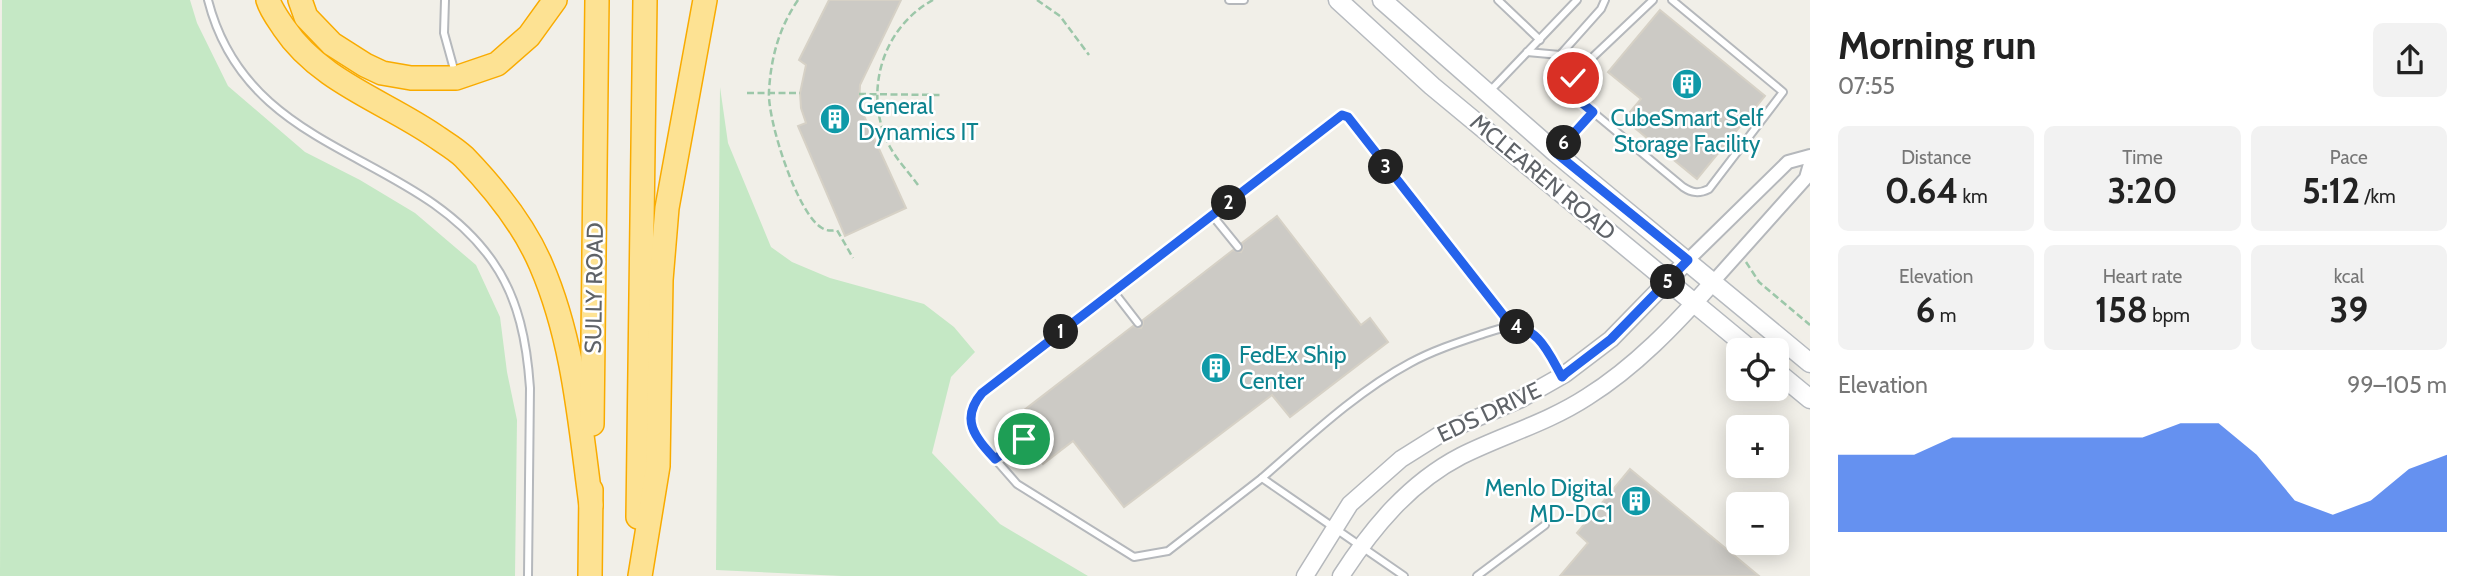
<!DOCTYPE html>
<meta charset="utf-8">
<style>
:root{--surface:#fff;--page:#f2f2f2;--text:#222;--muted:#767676;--accent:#2563eb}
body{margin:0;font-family:Cabin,sans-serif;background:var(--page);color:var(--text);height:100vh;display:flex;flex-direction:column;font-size:26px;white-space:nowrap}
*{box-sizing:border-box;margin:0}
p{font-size:23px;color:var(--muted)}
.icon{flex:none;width:38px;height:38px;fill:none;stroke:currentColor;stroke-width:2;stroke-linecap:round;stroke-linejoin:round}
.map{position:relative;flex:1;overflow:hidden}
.panel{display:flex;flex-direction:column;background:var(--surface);width:665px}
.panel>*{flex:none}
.tools{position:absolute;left:1726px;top:338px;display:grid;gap:14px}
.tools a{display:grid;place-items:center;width:63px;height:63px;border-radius:10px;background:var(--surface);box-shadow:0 4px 18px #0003;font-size:35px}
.pin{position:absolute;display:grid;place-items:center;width:60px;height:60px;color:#fff;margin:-30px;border:4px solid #fff;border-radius:50%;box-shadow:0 2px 7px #0007}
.km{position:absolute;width:35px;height:35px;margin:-18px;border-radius:50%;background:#222;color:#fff;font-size:19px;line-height:35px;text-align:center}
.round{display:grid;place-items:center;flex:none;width:74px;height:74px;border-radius:10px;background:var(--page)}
.headline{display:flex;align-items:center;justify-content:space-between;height:119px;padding:0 28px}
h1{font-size:38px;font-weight:700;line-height:52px}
.stats{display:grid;grid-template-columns:repeat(3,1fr);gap:10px;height:119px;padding:7px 28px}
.stats div{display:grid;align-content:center;border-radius:10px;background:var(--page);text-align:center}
.stats b{font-size:35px;font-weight:700}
.stats small{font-size:19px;font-weight:400}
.stats p{font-size:19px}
.chart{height:196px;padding:14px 28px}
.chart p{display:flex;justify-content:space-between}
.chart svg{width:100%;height:126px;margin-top:7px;fill:var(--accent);opacity:.7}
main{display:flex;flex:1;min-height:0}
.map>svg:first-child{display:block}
</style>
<main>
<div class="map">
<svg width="1810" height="576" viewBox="0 0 1810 576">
<rect width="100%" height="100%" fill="#f1efe8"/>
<g fill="#c5e8c5">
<polygon points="2,0 190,0 197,23 228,86 305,152 360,180 415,213 476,265 500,317 507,372 517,420 515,576 0,576"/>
<polygon points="720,87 728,143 771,247 792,262 830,278 924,304 954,327 975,352 951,377 932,453 1000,524 1088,576 842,576 716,570"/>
</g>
<g fill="#cccac5" stroke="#d6d1c6" stroke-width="2">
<polygon points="829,0 901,0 860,85 859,105 906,208 845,236 798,126 806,123 801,108 800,93 806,65 799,60"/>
<polygon points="1660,10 1765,96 1697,179 1624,119 1641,99 1608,72"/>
<polygon points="1277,216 1361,325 1370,318 1388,342 1290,417 1272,395 1124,507 1073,441 1043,464 1027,443 1030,439 1028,435 1021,434 1010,421 1133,326 1141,328 1143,324 1143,320 1233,250 1241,252 1243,248 1242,243"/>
<polygon points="1630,469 1759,576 1560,576 1588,543 1577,533"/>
</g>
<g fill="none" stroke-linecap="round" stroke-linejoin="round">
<g stroke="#b5b8bc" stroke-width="10">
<g id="service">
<path d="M208,0C248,157 415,149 493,262C519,299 527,344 530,388L528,576"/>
<polyline points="445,0 444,33 455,73"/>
<polyline points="1229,0 1244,0"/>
<polyline points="1498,0 1540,40"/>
<path d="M1653,0L1576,73L1573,84L1576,98L1683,187C1692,193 1699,194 1709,189L1783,92L1672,0"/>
<polyline points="1527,52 1560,55 1601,9 1605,0"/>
<polyline points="1489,92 1577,0"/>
<polyline points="1556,152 1593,112"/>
<polyline points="1212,215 1238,247"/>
<polyline points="1114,292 1138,323"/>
<polyline points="995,459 1024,439"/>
<polyline points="1262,478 1168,551 1134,557 1017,484 974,435 972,412 976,401 992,386 1343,115 1347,117 1504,316 1507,328"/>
<path d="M1404,576L1262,478C1308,438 1356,392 1410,363C1432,351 1456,343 1480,335C1495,330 1512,323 1527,329C1544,337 1553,361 1562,376"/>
<polyline points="1477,576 1545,525"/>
</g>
</g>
<g stroke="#b5b8bc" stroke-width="16">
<g id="minor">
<polyline points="1688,260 1788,162 1810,156"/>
<polyline points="1713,282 1806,178 1810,164"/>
</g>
</g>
<g stroke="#b5b8bc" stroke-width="19">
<g id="tertiary">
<polyline points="1305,576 1350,504 1401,459 1444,432 1521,399 1565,374 1611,339 1688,260"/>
<path d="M1341,576C1372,528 1409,483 1461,456C1503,435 1547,423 1587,397C1635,367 1676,324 1713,282"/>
</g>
</g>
<g stroke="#b6babf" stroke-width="21">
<g id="secondary">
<polyline points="1338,0 1432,86 1751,350"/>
<polyline points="1382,0 1556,153 1810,363"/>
<polyline points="1776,371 1810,399"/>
</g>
</g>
<g stroke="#f9ab00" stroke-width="26">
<g id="motorway">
<path d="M268,0C271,10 278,19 284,28C320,82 387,102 438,138C447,144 457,150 464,157C494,188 524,225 541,265C574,341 580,424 591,505"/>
<polyline points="300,0 306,17 332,44 365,65 382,73 411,78 456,78 497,64 529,36 555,0"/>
<polyline points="592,424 597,0"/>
<polyline points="638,517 645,0"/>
<polyline points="590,576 591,490"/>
<polyline points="640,576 658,466 661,280 667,208 705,0"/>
</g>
</g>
<g stroke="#9cc7a9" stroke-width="2.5" stroke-dasharray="7 3.5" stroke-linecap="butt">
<path d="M798,0C779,28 771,57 769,91C767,119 797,214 822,228C827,231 831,231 837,230L853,258"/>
<polyline points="1037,0 1060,16 1089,55"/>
<polyline points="747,93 800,93"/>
<polyline points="859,94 940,95"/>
<path d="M918,185C908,171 894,157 887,141C864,90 883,27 933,0"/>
<polyline points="1746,262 1759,282 1810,325"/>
</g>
<use href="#service" stroke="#fff" stroke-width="6"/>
<use href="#minor" stroke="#fff" stroke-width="12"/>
<use href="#tertiary" stroke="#fff" stroke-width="16"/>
<use href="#secondary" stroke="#fff" stroke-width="18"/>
<use href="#motorway" stroke="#fde293" stroke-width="23"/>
</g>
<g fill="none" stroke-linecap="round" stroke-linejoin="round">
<g stroke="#fff" stroke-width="14">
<path id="route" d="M1024,439L995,459C976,438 959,420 982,393L1342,115L1348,117L1504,316L1507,328C1538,324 1549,354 1562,377L1565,374L1611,339L1688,260L1556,153L1593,112L1576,98L1573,78"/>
</g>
<use href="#route" stroke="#2563eb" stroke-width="9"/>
</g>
<defs>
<g id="building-disc" transform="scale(1.575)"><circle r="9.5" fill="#0f9aa8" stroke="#fff"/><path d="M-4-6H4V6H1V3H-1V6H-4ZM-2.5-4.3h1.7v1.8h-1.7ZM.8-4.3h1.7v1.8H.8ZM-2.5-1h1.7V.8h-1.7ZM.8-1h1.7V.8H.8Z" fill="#fff"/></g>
</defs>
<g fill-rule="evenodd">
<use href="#building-disc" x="1687" y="84"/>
<use href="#building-disc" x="835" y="119"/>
<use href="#building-disc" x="1216" y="368"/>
<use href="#building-disc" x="1636" y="501"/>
</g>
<g text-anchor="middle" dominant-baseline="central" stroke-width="5" stroke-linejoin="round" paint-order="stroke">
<g font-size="23" fill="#0d838f" stroke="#fff" text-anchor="start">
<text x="858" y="106">General<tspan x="858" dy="26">Dynamics IT</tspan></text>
<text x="1687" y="118" text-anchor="middle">CubeSmart Self<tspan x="1687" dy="26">Storage Facility</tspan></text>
<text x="1239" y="355">FedEx Ship<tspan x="1239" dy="26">Center</tspan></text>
<text x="1613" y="488" text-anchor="end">Menlo Digital<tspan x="1613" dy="26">MD-DC1</tspan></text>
</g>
<g font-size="23" fill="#5f6368" stroke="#fff">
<text transform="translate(1543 177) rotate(40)">MCLEAREN ROAD</text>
<text transform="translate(594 288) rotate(-89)">SULLY ROAD</text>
<text transform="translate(1489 412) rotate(-25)">EDS DRIVE</text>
</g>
</g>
</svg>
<div class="tools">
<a><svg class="icon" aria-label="locate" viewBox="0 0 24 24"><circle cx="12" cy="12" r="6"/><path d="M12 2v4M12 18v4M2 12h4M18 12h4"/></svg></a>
<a>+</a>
<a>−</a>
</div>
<div class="pin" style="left:1024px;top:439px;background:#1e9e55"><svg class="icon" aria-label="arrive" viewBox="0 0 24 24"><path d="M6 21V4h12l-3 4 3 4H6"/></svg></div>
<div class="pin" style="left:1573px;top:78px;background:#d93025"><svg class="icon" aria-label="check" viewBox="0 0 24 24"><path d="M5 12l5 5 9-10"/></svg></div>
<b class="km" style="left:1061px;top:332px">1</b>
<b class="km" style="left:1229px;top:203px">2</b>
<b class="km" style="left:1386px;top:167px">3</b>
<b class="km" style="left:1517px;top:327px">4</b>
<b class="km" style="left:1668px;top:282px">5</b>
<b class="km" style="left:1564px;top:143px">6</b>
</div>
<section class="panel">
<div class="headline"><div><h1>Morning run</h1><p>07:55</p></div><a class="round"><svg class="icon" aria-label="share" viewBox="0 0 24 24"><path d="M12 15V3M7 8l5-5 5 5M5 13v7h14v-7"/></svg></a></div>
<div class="stats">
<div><p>Distance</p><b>0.64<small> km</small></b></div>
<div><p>Time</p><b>3:20</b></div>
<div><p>Pace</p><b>5:12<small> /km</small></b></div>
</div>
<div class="stats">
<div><p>Elevation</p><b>6<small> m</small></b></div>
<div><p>Heart rate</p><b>158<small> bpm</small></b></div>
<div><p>kcal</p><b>39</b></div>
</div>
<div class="chart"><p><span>Elevation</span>99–105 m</p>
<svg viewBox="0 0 160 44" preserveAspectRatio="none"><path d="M0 44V17L10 17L20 17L30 11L40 11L50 11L60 11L70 11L80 11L90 6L100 6L110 17L120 33L130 38L140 33L150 22L160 17V44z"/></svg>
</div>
</section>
</main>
